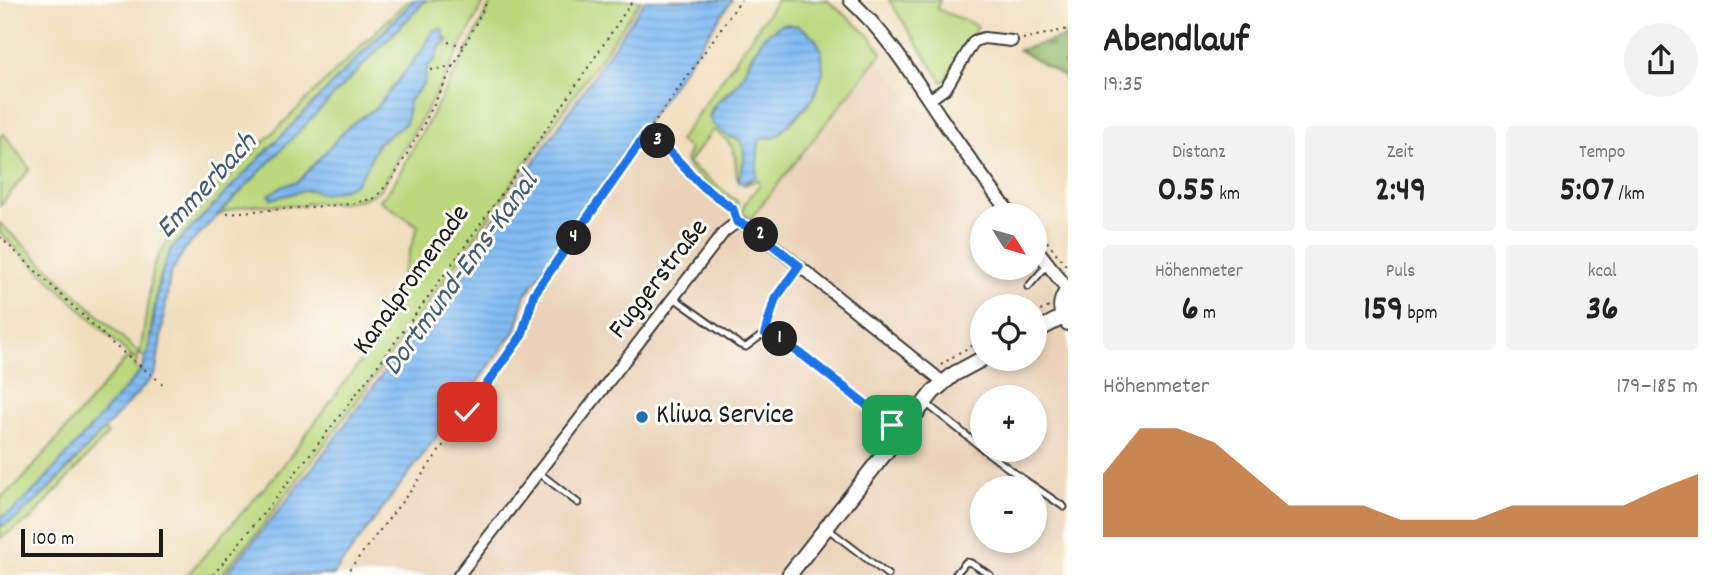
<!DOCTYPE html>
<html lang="de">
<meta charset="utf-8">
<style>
:root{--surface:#fff;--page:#f2f2f2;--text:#222;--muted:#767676;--accent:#b45309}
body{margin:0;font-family:Dekko,sans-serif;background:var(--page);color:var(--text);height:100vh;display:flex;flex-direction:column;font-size:26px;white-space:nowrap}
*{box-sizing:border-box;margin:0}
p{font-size:23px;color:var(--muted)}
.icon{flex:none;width:38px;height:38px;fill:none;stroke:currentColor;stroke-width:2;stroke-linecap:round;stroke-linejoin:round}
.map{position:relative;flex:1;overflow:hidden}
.side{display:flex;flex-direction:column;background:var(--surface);width:665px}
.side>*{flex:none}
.needle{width:46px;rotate:127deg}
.tools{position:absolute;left:970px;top:203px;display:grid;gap:14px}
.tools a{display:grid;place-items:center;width:77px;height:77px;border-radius:50%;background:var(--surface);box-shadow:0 4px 10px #0003;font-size:35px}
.scale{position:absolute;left:21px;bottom:18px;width:142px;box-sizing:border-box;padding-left:7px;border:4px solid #1c1c1c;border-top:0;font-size:19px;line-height:24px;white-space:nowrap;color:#1c1c1c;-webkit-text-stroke:5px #fdfcf7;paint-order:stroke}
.pin{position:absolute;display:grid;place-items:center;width:60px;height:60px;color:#fff;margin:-30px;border-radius:14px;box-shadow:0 4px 10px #0006}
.km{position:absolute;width:35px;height:35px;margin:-18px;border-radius:50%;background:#222;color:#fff;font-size:19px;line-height:35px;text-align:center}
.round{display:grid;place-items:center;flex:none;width:74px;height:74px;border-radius:37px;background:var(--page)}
.overview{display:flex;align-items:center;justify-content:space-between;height:119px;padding:0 35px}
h1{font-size:38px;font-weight:800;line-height:52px}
.metrics{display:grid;grid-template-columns:repeat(3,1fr);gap:10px;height:119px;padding:7px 35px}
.metrics div{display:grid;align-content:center;border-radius:7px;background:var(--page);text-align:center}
.metrics b{font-size:35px;font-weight:800}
.metrics small{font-size:19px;font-weight:400}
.metrics p{font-size:19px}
.chart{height:196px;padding:14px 35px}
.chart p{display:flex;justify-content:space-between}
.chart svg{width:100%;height:126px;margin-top:7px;fill:var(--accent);opacity:.7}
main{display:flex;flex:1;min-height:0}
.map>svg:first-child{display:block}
</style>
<main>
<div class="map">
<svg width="1068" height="575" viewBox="0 0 1068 575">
<defs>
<pattern id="forest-firs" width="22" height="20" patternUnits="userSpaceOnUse" patternTransform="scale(1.75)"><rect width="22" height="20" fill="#94b86d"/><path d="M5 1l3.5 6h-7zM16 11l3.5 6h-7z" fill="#789559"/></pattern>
<pattern id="water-rules" width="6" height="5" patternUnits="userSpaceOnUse" patternTransform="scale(1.75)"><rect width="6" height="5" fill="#81bcf3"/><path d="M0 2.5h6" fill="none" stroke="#6fa1d0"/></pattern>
</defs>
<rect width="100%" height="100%" fill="#fdfcf7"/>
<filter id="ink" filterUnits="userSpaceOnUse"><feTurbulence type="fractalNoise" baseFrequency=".0143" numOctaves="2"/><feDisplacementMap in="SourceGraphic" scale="14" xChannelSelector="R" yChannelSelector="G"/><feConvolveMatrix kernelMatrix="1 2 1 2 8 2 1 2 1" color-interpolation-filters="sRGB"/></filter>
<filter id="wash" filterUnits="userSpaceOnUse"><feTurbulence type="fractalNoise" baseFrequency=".00686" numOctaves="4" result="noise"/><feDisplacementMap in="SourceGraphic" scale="28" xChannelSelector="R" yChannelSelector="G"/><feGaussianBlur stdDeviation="1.57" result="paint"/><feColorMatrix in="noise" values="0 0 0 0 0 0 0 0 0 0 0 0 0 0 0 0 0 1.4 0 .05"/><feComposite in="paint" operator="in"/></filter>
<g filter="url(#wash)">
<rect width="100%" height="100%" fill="#f0debd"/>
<path fill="#ead2b8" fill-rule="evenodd" d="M877,58L964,165L1001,215H982V268H1034V261L1053,286V313L1059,326L1068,333V528L1038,575H349L533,325L537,297L643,145L731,212L735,207L750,219ZM982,306H1034V359H982ZM982,397H1034V450H982ZM982,488H1034V541H982Z"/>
<g fill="#bbd87e" stroke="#6c7a4d" stroke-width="2" fill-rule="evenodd">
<polygon points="408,0 414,0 171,249 158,282 147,358 140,355 134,358 138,361 134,366 140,372 39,486 13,511 0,518 0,498 21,481 126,359 133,358 0,233 0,223 140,354 154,264 174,230"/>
<path d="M426,0H485L438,91L381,188C362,206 330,202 306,203L304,206C274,206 241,199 215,218ZM433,32L448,40L447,43L440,46L435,59L427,67L423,84L409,101L403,126L378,143L365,170L355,184L302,191L271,198L270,195L298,182L348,127L377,107L423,49Z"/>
<path d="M492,0H641L420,315L330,437L256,534L221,575H187L278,472L378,338L389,313L418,226L379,200C394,189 403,166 412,150C440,101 468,51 492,0Z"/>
<path d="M777,0H827L869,35L882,53L750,219L743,213L744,205L760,184L758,180L745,185L738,181C732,154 743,150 713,130L688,163L738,202L737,209L689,169L685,160L690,149L679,141ZM782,24C823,22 830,70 813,98C805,111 790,123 779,134L774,138L766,137L759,140L754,177L745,184L739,176C746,166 747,149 739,139C727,138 718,125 709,117L713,106L740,80L754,50Z"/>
<polygon points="889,0 940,0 937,9 978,26 944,82 942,82"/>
<polygon points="4,134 30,169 0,206 0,137"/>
<path d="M103,429L108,434L30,520L0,538V527C42,504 72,464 103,429Z"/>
</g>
<polygon fill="url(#forest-firs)" stroke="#586a44" stroke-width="2" points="1068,36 1067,78 1019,50"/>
<g fill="url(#water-rules)" stroke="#4e6c88" stroke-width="2">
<path d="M414,0H426L185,249L170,275L156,371L151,379L47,491L17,518L0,527V518L13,511L39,486L140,372C159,334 150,291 171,249Z"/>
<path d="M645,0H732L525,296L516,330L333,575H225C305,483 376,383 448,284C514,190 581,96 645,0Z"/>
<path d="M782,24L798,26L815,38L822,51L823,73L813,99L779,134L774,138L766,137L759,140L756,176L743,184L738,179C744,166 748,152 739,139C728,138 713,128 709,117L717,102L731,92L740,80L763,37Z"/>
<polygon points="438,29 443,29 444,38 448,40 440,46 435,60 427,67 424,84 409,101 406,123 378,143 365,170 355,184 339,191 322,194 311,190 302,191 271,199 269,195 282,186 298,182 348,127 377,107 423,49 433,31"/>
</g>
</g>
<g filter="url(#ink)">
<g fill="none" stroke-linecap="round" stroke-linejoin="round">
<g stroke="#3c3934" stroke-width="9">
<g id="service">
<polyline points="1028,287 1048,264"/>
<polyline points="674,298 740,345 746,347 765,333 775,336 805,356 900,432"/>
<polyline points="765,333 775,299 799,266"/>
<polyline points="927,404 982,448"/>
<polyline points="984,450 1016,474 1064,507"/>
<polyline points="538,472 578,503"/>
<polyline points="828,529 888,575"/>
<polyline points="955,575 966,562 971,563 990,575"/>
</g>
</g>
<g stroke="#3c3934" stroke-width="14">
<g id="minor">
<polyline points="929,100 946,88 974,41 984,38 1012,41"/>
<polyline points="459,575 724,232 737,222 752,228 943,382"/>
</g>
</g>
<g stroke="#3c3934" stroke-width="16">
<g id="tertiary">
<path d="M850,0C886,33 912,75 939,115C962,149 986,182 1011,215"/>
<polyline points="1034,246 1068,290"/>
</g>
</g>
<g stroke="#3c3934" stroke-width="18">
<g id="secondary">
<path d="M1068,290C1059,301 1059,312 1068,323"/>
<polyline points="1034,332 1063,317"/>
<polyline points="789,575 933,392 954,374 982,359"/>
</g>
</g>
<g stroke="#3c3934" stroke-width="2" stroke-dasharray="2 5" stroke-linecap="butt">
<polyline points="1023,39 1068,29"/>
<polyline points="448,42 465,46"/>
<polyline points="431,70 454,66"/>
<polyline points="648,134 666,148 700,184 734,212"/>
<polyline points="227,213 351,204 375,198 393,178 418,135 488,0"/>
<polyline points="1034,225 1068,268"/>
<polyline points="0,237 114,345 164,385"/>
<polyline points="1034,314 1051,306"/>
<polyline points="992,362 998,359"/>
<polyline points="941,365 960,352 982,341"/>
<path d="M213,575C364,393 503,197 633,0"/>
<polyline points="345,575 412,489 522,335 534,294 741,0"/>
</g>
<use href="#service" stroke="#fff" stroke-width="5"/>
<use href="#minor" stroke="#fff" stroke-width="10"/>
<use href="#tertiary" stroke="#fff" stroke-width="12"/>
<use href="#secondary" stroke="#fff" stroke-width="14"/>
</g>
</g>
<g fill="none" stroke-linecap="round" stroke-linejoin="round" filter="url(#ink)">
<g stroke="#fff" stroke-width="14">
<polyline id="route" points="467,412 522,335 534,294 647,133 666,148 700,184 733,209 737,222 752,228 799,266 775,299 765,333 775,336 804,356 892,425"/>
</g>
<use href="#route" stroke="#1a73e8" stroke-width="9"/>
</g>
<circle fill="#1f6fb2" stroke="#fdfcf7" stroke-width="2.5" cx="642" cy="417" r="7"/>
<g text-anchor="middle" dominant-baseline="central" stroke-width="6" stroke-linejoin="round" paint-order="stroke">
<g font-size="28" fill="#1c1c1c" stroke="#fdfcf7">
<text transform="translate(660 280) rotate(-52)">Fuggerstraße</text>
<text transform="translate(413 281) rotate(-54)">Kanalpromenade</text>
</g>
<g font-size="28" fill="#1c1c1c" stroke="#fdfcf7" text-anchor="start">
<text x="656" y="417">Kliwa Service</text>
</g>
<g font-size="30" font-style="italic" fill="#445c72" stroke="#fdfcf7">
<text transform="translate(208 187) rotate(-47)">Emmerbach</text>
<text transform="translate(462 275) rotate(-54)">Dortmund-Ems-Kanal</text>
</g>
</g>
</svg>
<div class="tools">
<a><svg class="needle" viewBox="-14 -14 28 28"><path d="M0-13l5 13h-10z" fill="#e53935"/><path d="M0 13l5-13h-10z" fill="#767676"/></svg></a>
<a><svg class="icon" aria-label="locate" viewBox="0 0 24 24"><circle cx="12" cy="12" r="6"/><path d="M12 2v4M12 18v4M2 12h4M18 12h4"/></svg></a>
<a>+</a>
<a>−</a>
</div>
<div class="scale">100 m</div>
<div class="pin" style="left:892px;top:425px;background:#1e9e55"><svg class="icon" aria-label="arrive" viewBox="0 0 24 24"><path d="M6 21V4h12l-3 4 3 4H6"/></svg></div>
<div class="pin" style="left:467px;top:412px;background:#d93025"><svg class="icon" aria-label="check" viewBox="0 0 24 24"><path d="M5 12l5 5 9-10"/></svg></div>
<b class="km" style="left:780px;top:339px">1</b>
<b class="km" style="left:761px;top:235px">2</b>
<b class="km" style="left:658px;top:141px">3</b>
<b class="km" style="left:574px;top:238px">4</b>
</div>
<section class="side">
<div class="overview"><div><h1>Abendlauf</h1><p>19:35</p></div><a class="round"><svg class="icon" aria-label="share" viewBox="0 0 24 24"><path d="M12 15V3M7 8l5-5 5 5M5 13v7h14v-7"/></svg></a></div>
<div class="metrics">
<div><p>Distanz</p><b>0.55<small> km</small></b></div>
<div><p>Zeit</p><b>2:49</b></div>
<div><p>Tempo</p><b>5:07<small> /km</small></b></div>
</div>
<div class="metrics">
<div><p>Höhenmeter</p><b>6<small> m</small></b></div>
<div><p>Puls</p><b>159<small> bpm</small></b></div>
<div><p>kcal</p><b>36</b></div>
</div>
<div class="chart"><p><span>Höhenmeter</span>179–185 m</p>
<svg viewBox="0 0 160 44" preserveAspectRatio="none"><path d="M0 44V22L10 6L20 6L30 11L40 22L50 33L60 33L70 33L80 38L90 38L100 38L110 33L120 33L130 33L140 33L150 27L160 22V44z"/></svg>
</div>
</section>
</main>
